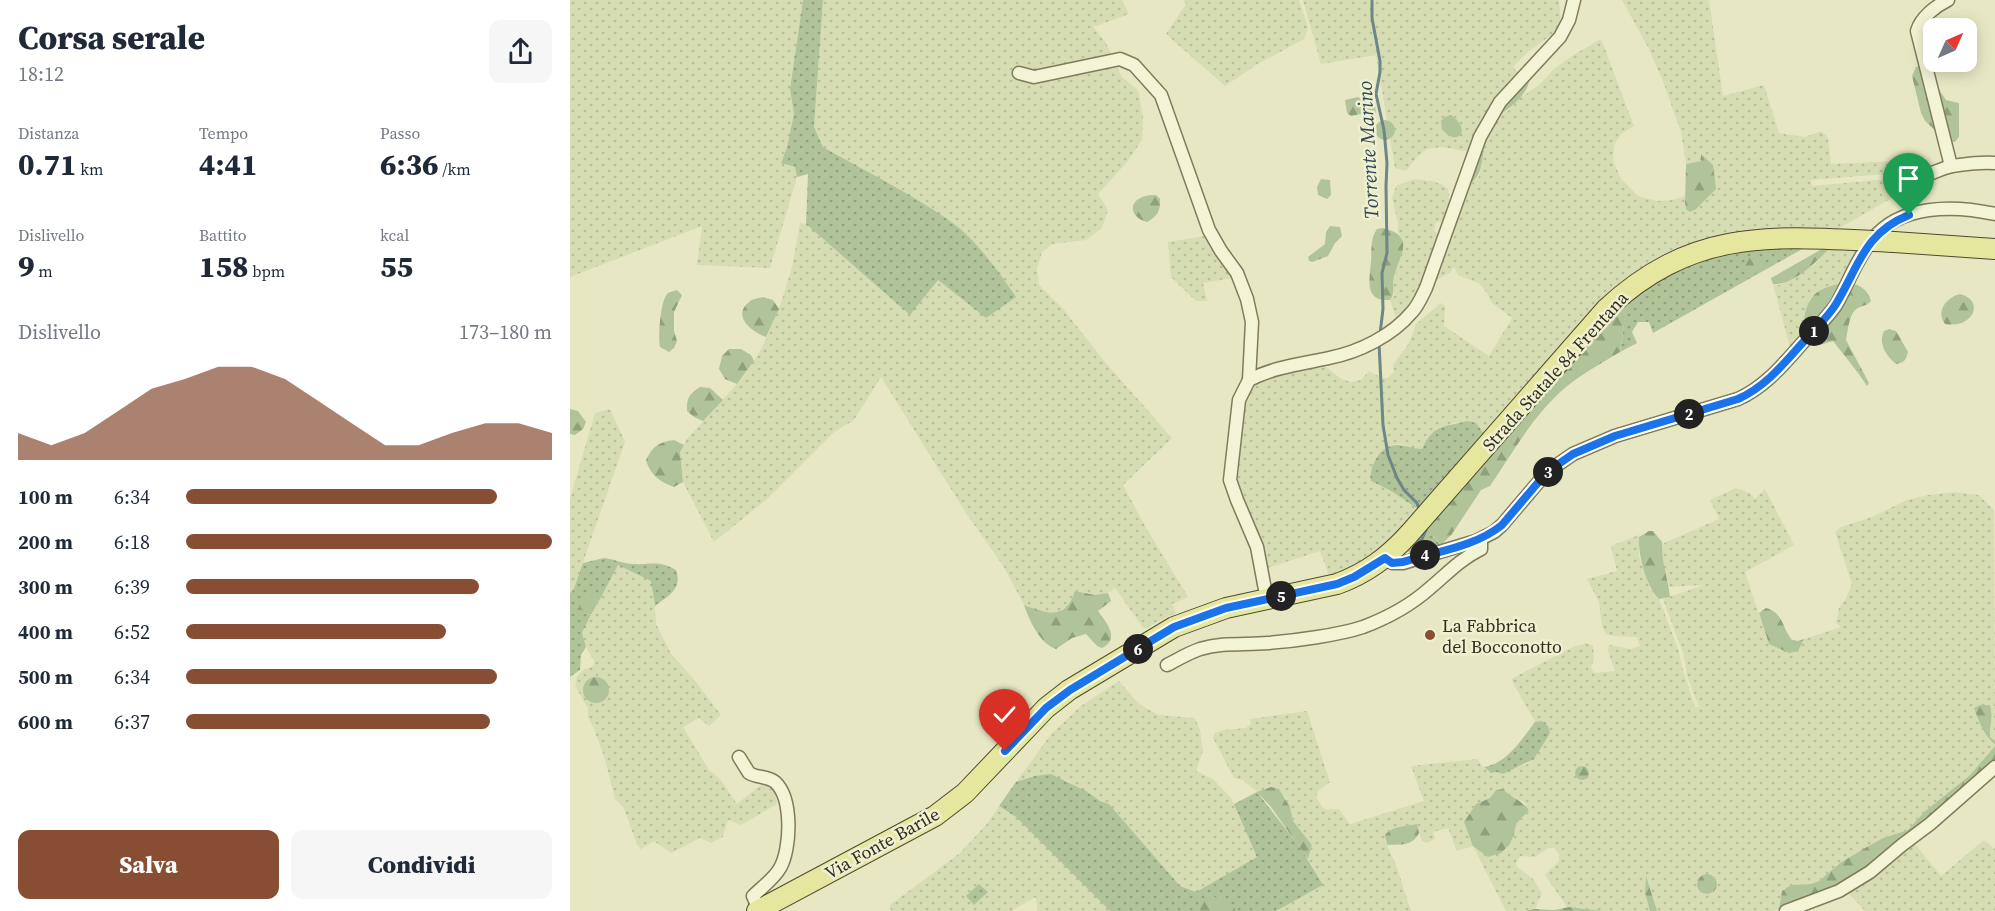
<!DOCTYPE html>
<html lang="it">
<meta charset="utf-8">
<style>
:root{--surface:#fff;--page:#f6f6f7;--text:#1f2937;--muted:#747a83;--accent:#884e34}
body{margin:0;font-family:"Source Serif 4",serif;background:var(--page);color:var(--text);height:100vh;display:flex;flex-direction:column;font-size:22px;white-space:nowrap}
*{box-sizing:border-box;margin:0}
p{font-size:20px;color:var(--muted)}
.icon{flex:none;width:33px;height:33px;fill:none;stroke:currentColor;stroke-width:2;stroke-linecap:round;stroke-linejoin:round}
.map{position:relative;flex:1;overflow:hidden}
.side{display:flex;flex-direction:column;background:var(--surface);width:570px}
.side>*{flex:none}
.needle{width:39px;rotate:45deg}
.tools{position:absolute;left:1353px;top:18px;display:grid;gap:12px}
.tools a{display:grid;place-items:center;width:54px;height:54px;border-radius:12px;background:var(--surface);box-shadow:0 3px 15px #0003;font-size:30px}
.pin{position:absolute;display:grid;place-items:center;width:51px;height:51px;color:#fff;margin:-62px -26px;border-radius:50% 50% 50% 0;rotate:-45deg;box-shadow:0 0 6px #0007}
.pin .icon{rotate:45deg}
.km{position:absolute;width:30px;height:30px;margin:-15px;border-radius:50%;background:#222;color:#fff;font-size:16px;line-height:30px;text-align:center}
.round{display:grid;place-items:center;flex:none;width:63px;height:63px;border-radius:12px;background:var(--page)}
.overview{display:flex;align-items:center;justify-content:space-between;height:102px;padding:0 18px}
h1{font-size:33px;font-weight:800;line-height:45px}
.metrics{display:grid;grid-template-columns:repeat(3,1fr);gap:9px;height:102px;padding:6px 18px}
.metrics div{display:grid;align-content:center}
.metrics b{font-size:30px;font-weight:800}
.metrics small{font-size:16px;font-weight:400}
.metrics p{font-size:16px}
.chart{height:168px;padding:12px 18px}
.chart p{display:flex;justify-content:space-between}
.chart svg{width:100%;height:108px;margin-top:6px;fill:var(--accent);opacity:.7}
.button{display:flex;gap:12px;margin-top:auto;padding:12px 18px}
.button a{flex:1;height:69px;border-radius:12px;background:var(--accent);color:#fff;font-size:24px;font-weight:800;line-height:69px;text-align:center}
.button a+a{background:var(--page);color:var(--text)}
ul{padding:0 18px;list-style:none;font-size:20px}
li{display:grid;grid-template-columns:96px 72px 1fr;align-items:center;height:45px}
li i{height:15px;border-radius:8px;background:var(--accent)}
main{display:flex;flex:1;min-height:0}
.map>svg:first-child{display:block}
</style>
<main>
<section class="side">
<div class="overview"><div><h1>Corsa serale</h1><p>18:12</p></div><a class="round"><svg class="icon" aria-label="share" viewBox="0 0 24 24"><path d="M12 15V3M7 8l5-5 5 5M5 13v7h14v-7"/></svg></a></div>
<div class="metrics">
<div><p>Distanza</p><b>0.71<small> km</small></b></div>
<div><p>Tempo</p><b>4:41</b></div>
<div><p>Passo</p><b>6:36<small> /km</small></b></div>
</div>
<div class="metrics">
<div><p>Dislivello</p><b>9<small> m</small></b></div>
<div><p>Battito</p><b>158<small> bpm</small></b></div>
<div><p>kcal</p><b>55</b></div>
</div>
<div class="chart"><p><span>Dislivello</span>173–180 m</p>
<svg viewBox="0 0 160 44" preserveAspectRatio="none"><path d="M0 44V33L10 38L20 33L30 24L40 15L50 11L60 6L70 6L80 11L90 20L100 29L110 38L120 38L130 33L140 29L150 29L160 33V44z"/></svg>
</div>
<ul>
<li><b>100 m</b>6:34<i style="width:85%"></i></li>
<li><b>200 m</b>6:18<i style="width:100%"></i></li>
<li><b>300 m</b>6:39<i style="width:80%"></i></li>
<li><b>400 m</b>6:52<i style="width:71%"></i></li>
<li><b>500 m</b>6:34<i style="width:85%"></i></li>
<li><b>600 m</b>6:37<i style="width:83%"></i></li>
</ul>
<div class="button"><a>Salva</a><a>Condividi</a></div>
</section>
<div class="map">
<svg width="1425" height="911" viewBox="0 0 1425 911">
<defs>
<pattern id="farmland-dots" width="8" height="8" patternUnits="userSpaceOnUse" patternTransform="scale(1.5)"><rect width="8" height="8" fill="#d6ddb2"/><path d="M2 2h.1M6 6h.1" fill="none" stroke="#b8be99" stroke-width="1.8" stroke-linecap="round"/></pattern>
<pattern id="grass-dots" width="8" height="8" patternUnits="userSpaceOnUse" patternTransform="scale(1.5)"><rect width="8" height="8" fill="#b1c499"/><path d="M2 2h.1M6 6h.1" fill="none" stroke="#91a07c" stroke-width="1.8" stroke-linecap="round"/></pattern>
<pattern id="forest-firs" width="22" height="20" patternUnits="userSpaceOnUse" patternTransform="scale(1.5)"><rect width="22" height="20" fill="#b1c499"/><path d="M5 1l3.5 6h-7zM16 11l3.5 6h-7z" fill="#91a07c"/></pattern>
</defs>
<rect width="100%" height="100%" fill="#e7e8c3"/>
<g fill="url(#farmland-dots)" fill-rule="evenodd">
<polygon points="0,0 233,0 220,89 224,114 217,147 211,162 225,167 227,177 200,268 127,265 132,226 0,277"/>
<polygon points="253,0 552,0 559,14 523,27 536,43 552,77 568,90 573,118 572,140 557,162 528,194 538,210 532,228 516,240 482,244 472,252 467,269 469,285 494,310 535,362 602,438 553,485 575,526 618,597 602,604 606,613 574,629 545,588 538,593 525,595 506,591 501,604 486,613 474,612 454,605 434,567 396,513 311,377 284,420 264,432 197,499 144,542 113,482 110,452 116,440 174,376 192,348 211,303 222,267 230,223 236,224 340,315 368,280 416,318 428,272 404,243 381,222 253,147 244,127"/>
<polygon points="614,0 729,0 738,27 734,39 686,65 655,86 596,34 616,4"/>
<polygon points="733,0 800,0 800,4 805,0 989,0 991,24 984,33 959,51 943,67 949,74 901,152 872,147 857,149 848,156 836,171 825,168 806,55 751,64"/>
<polygon points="1052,0 1139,0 1153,96 1194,85 1209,133 1235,137 1251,131 1258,137 1261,164 1327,161 1328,173 1240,180 1242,186 1307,180 1329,180 1334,191 1259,234 1170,236 917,438 897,421 880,424 852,449 844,449 831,444 821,445 805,460 804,483 821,491 848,509 805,560 759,576 750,551 694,569 663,481 668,420 680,383 746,363 756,367 771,379 781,382 791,380 799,371 812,378 818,378 824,372 823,365 839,343 846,324 871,303 875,306 874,326 919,356 942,318 922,303 917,293 910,284 888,275 884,267 880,273 860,283 898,186 908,178 910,173 914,151 912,149 924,118 939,110 950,98 969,85 985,68 1002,56 1031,39 1064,126 1051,134 1044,145 1043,161 1051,179 1068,196 1087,201 1103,200 1115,196 1115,202 1146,189 1131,155 1132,161 1116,164 1111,132 1094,84 1078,47"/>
<polygon points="844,179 862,181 873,185 878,189 879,199 882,208 877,221 866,222 864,231 872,236 843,303 828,324 820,300 824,295 824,279 833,247 832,239 828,233 828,224 822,198 826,186"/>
<polygon points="641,235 668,277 633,283 637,301 626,301 601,277 598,242"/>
<polygon points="1263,245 1285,246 1288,253 1273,282 1257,287 1246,292 1239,300 1234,317 1233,332 1220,347 1203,284 1210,285 1244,265"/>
<polygon points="40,409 55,442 3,591 0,593 0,499 25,413"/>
<path d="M1166,488L1180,493L1185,499L1195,489L1224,545L1175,572L1199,644L1228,651L1234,639L1271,627L1266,623L1269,608L1276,598L1282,584L1265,532L1271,527L1302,517L1337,500L1358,495L1385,492L1409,495L1424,510L1425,741L1420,737L1419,728L1422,711L1420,705L1418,738L1425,746L1400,775L1354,812L1338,830L1313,838L1295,848L1270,863L1249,881L1241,884L1221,885L1212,891L1209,909L1203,911H1087L1076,877L1075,893L1080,911H1031L997,907L975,875L989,861V854L984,848H978L965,857L950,856L946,862L947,867L963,879L972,893L965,909L955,911H936L903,846L887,851L878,828L863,832L865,838L858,843L852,841L846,824L830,827L818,832L815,841L826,865L841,911H706L753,885L738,859L742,845L723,821L716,798L701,787L687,792L673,780L664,778L643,738L645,733L653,730L676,728L681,724L680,719L737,711L760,782L748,791L746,797L752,807L757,810L769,809L780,824L854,801L841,766L908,759L911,765L921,773L926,772L933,774L947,767L957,764L964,759L979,733L972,722H965L941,679L1003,647L1016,643L1023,646L1024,659L1021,667L1024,673L1045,671L1038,651L1039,645L1061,649L1070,646L1067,637L1043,636L1036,634L1032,626L1029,602L1017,579L1047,571L1041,546L1069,535V556L1080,588L1089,599L1109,651L1112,667L1125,707H1129L1117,676L1114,656L1093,599L1134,585L1099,587L1091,556L1092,544L1149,519L1140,500ZM933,789L938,795L954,802L959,810L946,824L944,835L894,823L906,804L920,798L926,790Z"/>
<polygon points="48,564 81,581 84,590 86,624 101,654 123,678 151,715 139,726 129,718 113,727 139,770 150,779 167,804 193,783 201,785 205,793 207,804 171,825 158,820 153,837 141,843 130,838 101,853 84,841 71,849 67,845 54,808 45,799 35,759 24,729 18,717 18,708 5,686 7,676 13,670 23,666 24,661 13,641 12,633"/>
<polygon points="549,681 569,704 588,715 625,718 630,730 633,751 626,771 643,779 661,798 683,843 688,857 626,892 610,886 539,804 530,801 496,780 446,782 482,733 511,706"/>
<polygon points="429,806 446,817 540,911 467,911 466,897 441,911 321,911 320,905 390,853 417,824"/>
<polygon points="1414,840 1425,849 1425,911 1295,911 1276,890 1344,843 1371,876"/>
</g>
<g fill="url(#grass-dots)">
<path d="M233,0H253L244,127L253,147C295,171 340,193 380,221C407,240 427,270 446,297L416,318L368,280L340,315L236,224L238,174L227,177L225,167L211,163L217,147L224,114L220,89Z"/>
<path d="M960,76C959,95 939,110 924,118Z"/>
<polygon points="1243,243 1083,333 1079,322 1068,322 1062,332 1067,343 1050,352 1057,303 1054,299 1142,252"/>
<path d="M897,421L906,423L917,438L848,509L821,491L801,481C799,466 810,445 827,445C836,445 843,449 852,449C863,424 875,427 897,421Z"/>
<polygon points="859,521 863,536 871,545 840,554 837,549"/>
<path d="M34,558C43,559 54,564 63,564C82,565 88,560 106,570C113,589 98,596 85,606L81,581L48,565L29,601L20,596L13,613L21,615L12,633L16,647L11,655L10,670L0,677V593L3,591L13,563Z"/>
<path d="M972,721L978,726L980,733L964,759L933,774L926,772L921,773L914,767C938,763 951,740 965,722Z"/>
<polygon points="481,774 516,791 530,801 539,804 610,886 626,892 687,857 664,804 687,792 730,847 753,885 706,911 540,911 446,817 429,806 446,782 465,776"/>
<polygon points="409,884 418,892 404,905 396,896"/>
</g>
<g fill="url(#forest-firs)">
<polygon points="1352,65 1376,100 1389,103 1389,137 1385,142 1377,141 1355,121 1351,113 1342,76 1346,67"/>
<polygon points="788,97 799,104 805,103 806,115 803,119 791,114 781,116 777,113 775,100"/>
<path d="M881,115C904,132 885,147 872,129L871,121L875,117Z"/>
<circle cx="815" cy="130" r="10"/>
<path d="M912,149L914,151C910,169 912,175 897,187Z"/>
<polygon points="1131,154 1143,165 1146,189 1126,209 1120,212 1116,209 1115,202 1116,164 1131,161"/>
<polygon points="751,179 760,180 761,195 757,199 748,195 747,187"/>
<path d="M586,195L590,199C591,210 587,217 577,222C555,216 559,194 586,195Z"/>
<polygon points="760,226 770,227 772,236 765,243 758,256 742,262 739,261 738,257 755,244 756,232"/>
<path d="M813,228C847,236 829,255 824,277C822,286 826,292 820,300C793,302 800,278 801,261C802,249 800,239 807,229Z"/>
<path d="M1259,245H1263C1249,259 1224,286 1203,284L1201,278Z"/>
<polygon points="1185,256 1192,259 1194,267 1191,271 1179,276 1175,273 1174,268 1180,257"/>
<path d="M1273,282C1287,283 1298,288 1301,301C1297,306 1294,305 1288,308C1279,312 1278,331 1276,340L1299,383L1297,386C1287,370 1275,357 1263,341L1250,345L1244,344L1233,332C1234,314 1236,295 1255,288C1261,285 1267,285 1273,282Z"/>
<path d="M107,290L112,295L104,312V331L107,341L104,348L99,352L90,347C88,337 90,300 98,293C100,292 104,291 107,290Z"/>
<path d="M1390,294C1415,300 1404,329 1375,324C1365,311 1377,297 1390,294Z"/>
<path d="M193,297L203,300L209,309L196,337C183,332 161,317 179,302C182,299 189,298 193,297Z"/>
<path d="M1057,303L1050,352C1032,363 1013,373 996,387C964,414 943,452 920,486L911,490L882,534L871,545L860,532L859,521L1041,311Z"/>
<path d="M1319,329L1326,331L1338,352C1336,360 1334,363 1326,364C1316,356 1308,343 1314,331Z"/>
<polygon points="159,349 171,349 181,355 184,361 167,384 155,379 149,369 152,356"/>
<path d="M130,387L140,388L153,400L133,421L124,417L117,411C116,399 119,394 130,387Z"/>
<polygon points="0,409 8,411 16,422 13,429 5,435 0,434"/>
<path d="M104,440L114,445L110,452L113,482L104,487C90,482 80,475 76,460C83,446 89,442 104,440Z"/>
<path d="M1079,531H1083L1092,542C1091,561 1098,578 1100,597L1089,599C1076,586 1068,555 1069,537Z"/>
<path d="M505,591L525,595L538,593L541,601L528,611C536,622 551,639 532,648L527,646L516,634L502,638L486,649C470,644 459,620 454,605C477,614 496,620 505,591Z"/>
<polygon points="15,596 21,596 29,601 21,615 13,613 9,607 9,600"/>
<path d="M1196,608C1213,612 1212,628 1222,640L1228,641L1234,639L1228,651L1219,653L1199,644L1189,613Z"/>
<circle cx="26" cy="690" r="13"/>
<path d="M1410,705H1420C1424,715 1419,726 1420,737L1425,741V745C1414,735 1409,722 1404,708Z"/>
<path d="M1425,746V762C1359,818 1294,882 1209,909L1212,891L1221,885L1241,884L1249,881L1270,863L1295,848L1313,838L1338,830L1354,812L1400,775Z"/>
<circle cx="1012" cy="773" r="7"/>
<polygon points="701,787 709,789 720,807 723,821 742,845 738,859 701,807 687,792"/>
<path d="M933,789C941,798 952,800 959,810L946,824L944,835L939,845L931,853L918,857L903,846L894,822L906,804L920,798L926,790Z"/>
<path d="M847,824L849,833C842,847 830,844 817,845L815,835C822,826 836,826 847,824Z"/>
<circle cx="1137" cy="884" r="10"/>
<polygon points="1076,876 1087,911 1080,911 1075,893"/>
<polygon points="641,895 662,905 666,911 630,911 631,901"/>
<polygon points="999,907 1031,911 955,911 965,909 984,910"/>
</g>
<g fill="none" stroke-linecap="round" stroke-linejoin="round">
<g stroke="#6d8688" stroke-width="3">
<polyline points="802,0 802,18 810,61 810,72 806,94 814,130 817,163 816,186 817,253 812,273 813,309 810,334"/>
<polyline points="809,343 813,425 818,455 827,478 834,490 847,503 850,511"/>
<polyline points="844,547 852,539 856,530 855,526"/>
</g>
<g stroke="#807b5c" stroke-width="15">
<g id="minor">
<path d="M1378,0C1366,6 1351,17 1347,31L1381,166"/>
<polyline points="449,73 464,77 550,59 564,65 591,95 639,230 651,251 667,273 677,299 682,322 679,380"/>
<path d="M1331,176C1353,181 1362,171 1382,166C1395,164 1412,162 1425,163"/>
<path d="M815,558L822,563H833L906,541L924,532L932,525L977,472L1003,454L1045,436L1168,399C1197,386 1215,362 1236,339C1246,328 1258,317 1266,305C1278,284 1286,260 1302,240C1330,204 1384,205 1425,214"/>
<path d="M697,600L687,547L667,500L660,480L669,400L679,380C704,367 731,364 759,358C789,352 822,336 842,312C848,306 852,296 856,288L910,137L930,102L990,37L999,20L1004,0"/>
<path d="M597,665C607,660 618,653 630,649C653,642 675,645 698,643C724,641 769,635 793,627C817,618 841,605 860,588C878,573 889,560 911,549V539"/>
<path d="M169,757L179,773C187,778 198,776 205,782C223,798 221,849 210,868C204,879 192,887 183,896L189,910"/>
<polyline points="1216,911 1269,891 1300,872 1332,845 1360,824 1425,767"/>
</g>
</g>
<g stroke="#4e4830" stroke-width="22">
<g id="primary">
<polyline points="1324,242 1425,249"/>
<path d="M187,911L365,816L395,793L476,708L499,690L604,627L656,608L767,584C797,573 818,557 839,534"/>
</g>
</g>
<use href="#minor" stroke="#f3f4d5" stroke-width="12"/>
<use href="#primary" stroke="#e6e79f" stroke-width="20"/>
<g stroke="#4e4830" stroke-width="22" stroke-linecap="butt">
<path id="primary-bridge" d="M839,534L1036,309C1127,224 1210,237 1324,242"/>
</g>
<use href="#primary-bridge" stroke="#e6e79f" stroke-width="20"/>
</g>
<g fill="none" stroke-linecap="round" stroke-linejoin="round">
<g stroke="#fff" stroke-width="12">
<path id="route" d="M435,751L476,708L500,690L604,627L656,608L767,584L784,577L815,558L822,563L833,562C865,552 905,547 932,525L977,472L1003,454L1045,436L1168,399C1197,386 1215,362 1236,339C1246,328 1258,317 1266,304C1289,266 1294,233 1339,215"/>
</g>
<use href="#route" stroke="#1a73e8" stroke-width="8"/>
</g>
<circle fill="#884e34" stroke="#eff0d2" stroke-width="2" cx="860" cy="635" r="6"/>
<g text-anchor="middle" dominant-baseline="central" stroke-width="5" stroke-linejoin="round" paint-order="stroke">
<g font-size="18" fill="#322e1e" stroke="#eff0d2">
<text transform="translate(985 371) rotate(-48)">Strada Statale 84 Frentana</text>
<text transform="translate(312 843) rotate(-29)">Via Fonte Barile</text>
</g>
<g font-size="18" fill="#322e1e" stroke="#eff0d2" text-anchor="start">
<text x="872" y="625">La Fabbrica<tspan x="872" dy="21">del Bocconotto</tspan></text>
</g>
<g font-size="20" font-style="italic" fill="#2f4750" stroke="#eff0d2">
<text transform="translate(798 150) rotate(-93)">Torrente Marino</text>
</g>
</g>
</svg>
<div class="tools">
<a><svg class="needle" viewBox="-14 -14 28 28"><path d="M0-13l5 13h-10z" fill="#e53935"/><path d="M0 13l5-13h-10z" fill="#747a83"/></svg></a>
</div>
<div class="pin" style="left:1339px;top:215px;background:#1e9e55"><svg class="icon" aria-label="arrive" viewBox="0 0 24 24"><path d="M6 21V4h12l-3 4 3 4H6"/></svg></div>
<div class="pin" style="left:435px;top:751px;background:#d93025"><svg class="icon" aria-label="check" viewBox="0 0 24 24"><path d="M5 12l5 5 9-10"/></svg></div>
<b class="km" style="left:1244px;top:331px">1</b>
<b class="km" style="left:1119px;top:414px">2</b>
<b class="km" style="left:978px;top:472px">3</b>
<b class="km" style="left:855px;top:555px">4</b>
<b class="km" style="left:711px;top:596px">5</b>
<b class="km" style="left:568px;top:649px">6</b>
</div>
</main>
